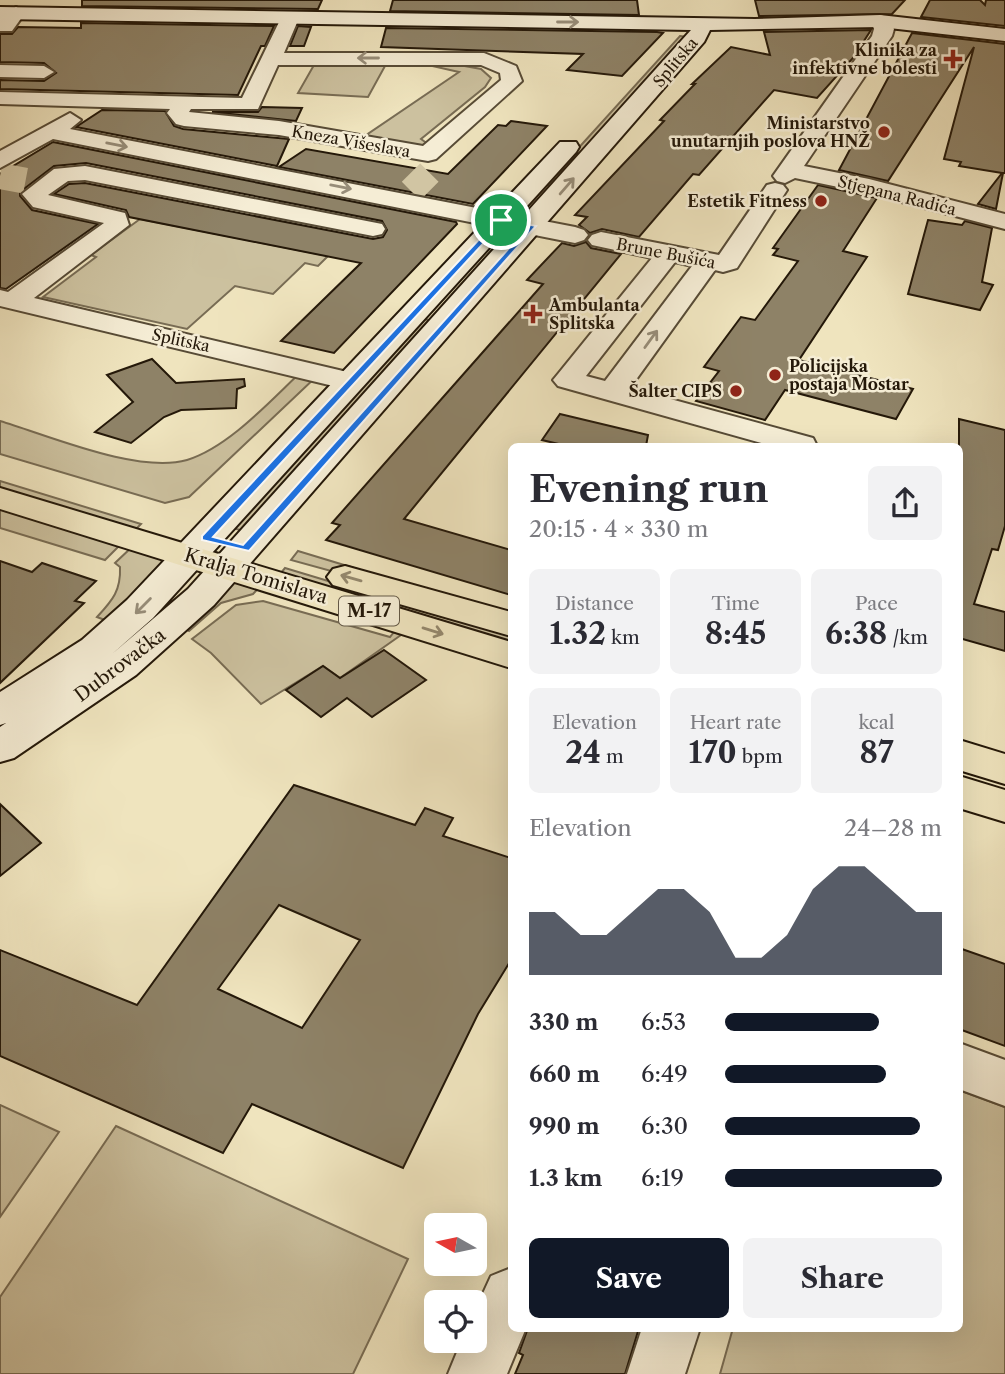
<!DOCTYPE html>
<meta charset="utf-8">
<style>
:root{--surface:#fff;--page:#f2f2f3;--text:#2b2b33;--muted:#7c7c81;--accent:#111827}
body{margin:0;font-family:"Libre Caslon Text",serif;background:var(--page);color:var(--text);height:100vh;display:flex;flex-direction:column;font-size:26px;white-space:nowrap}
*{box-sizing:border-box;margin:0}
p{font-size:23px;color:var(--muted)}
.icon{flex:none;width:38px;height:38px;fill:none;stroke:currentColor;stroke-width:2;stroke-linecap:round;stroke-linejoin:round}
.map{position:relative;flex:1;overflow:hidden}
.panel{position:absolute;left:508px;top:443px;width:455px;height:889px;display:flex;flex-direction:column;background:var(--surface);border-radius:10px;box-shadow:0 7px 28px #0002}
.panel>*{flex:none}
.needle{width:46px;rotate:279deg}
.fabs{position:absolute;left:424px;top:1213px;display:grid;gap:14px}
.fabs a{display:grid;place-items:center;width:63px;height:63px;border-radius:10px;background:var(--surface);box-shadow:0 7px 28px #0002;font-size:35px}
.pin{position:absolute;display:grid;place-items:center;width:60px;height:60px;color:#fff;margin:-30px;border:4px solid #fff;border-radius:50%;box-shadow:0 2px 7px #0007}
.round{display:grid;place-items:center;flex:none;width:74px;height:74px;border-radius:10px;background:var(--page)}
.head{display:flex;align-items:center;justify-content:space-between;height:119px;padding:0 21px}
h1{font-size:38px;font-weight:700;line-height:52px}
.figures{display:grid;grid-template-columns:repeat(3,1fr);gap:10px;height:119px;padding:7px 21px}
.figures div{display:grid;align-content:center;border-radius:10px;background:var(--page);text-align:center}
.figures b{font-size:30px;font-weight:700}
.figures small{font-size:19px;font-weight:400}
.figures p{font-size:19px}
.chart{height:196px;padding:14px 21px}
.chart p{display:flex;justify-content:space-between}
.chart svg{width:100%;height:126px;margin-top:7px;fill:var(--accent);opacity:.7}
.action{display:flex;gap:14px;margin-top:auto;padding:14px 21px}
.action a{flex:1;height:80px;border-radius:10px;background:var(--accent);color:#fff;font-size:28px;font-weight:700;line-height:80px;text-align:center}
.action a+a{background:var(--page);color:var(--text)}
ul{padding:0 21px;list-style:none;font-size:23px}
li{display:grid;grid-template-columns:112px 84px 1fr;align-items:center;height:52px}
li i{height:18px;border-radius:9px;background:var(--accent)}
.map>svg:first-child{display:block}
</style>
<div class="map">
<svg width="1005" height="1374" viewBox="0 0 1005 1374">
<rect width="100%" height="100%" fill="#efe4be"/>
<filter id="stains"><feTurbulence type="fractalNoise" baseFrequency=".00286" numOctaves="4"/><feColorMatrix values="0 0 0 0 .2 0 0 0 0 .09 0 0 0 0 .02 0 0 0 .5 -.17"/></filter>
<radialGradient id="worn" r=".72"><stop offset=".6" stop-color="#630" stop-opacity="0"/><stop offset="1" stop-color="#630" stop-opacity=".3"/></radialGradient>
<g fill="#ccc19f" stroke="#786c54" stroke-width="2">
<polygon points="680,36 687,37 554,187 545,185"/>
<polygon points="437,61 481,69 491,78 485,87 421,139 432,147 428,150 359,140 459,72 432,66"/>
<polygon points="314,65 385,66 368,97 298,93"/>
<polygon points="214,165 223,174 310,191 310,182 403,199 375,227 273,206 289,199 214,185 188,189 181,185"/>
<polygon points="140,219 328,256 318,266 305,263 273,294 235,286 187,329 43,297 96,257 91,255"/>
<polygon points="423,319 435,321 245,531 231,528"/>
<path d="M302,371L318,375L189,497L165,503L0,454V421C50,436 138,474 187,460C229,447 270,401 302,371Z"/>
<polygon points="0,481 141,524 134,531 0,490"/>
<polygon points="0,503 124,541 105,560 0,528"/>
<path d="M133,546L158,554L164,566L115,624L97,617C113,600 121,590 120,567L115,563Z"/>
<polygon points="298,551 377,575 393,588 291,560"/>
<polygon points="285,568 511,636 511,644 280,574"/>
<polygon points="229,579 264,582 253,594 221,603 189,631 177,624"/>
<polygon points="263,601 390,637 394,632 401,635 340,678 323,666 261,704 211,653 192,639 236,605"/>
<polygon points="959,1090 1005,1107 1005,1374 720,1374 733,1328 959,1328"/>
<polygon points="0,1105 59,1132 0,1217"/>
<polygon points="116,1126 408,1259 353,1374 0,1374 0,1297"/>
</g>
<g fill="#8e8267" stroke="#241809" stroke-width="2" fill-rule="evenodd">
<polygon points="82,0 322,0 318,9 82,6"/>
<polygon points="393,0 637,0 639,15 390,11"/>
<polygon points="755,0 905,0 892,14 759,16"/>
<polygon points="930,0 980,0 985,5 986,0 1005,0 1005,26 921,17"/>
<polygon points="81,23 274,26 265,46 261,46 238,95 0,89 0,80 44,81 56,73 44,63 0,62 0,34 12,34 18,27 81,28"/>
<polygon points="298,26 311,27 304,46 290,46"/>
<polygon points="386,28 657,32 663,33 622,76 567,70 583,54 381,47"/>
<polygon points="871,30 853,58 817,98 774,90 699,175 693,174 639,237 602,229 590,233 579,225 587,217 575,215 664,121 660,120 695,84 692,84 731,47 770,55 764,32"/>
<polygon points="912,33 1005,44 1005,173 1003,173 996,209 978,204 1002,173 959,166 961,162 944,159 974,47 888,181 839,170"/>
<polygon points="262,107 302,108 296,121 212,112 258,112"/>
<polygon points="102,110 165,111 174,126 183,129 289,139 277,166 76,127"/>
<polygon points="511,121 547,126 473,204 279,167 306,149 448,174 498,125 506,126"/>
<polygon points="53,142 456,222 457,224 334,353 281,341 361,263 129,217 126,210 54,194 69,184 85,183 373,239 383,237 387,230 382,221 86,163 54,166 20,192 20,196 32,210 98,224 6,289 0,288 0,174"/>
<polygon points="818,185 877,198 843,251 867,257 799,360 913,389 896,419 785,390 765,420 696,401 719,371 704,367 741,317 755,320 798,261 773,255 778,249 773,248"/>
<polygon points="928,220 962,225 965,221 992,228 982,282 993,285 980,310 908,294"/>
<polygon points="586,242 591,248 621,254 404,519 511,550 511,595 326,540 340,525 332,523 543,284 527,280 562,243 574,246"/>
<polygon points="152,359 176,383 244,379 245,386 237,389 236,408 181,410 164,417 131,443 95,432 133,402 107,375"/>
<polygon points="560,414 648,435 646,446 567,446 542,440"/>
<polygon points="959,419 1005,430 1005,526 998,550 992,549 974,604 1005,612 1005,651 959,638"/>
<polygon points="0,561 32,572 42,563 96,581 75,601 84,603 0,683"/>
<polygon points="384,650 426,680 372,717 347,698 321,717 286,690 323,666 340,678"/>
<path d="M294,785L415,825L425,808L453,818L443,836L511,858V960L478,1014L403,1168L252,1104L223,1153L0,1056V950L137,1005ZM279,905L360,940L302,1028L218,989Z"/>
<polygon points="0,804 41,843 0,876"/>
<polygon points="959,948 1005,964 1005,1046 959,1029"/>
<polygon points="528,1328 639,1328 625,1374 515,1374 523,1355 519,1353"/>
</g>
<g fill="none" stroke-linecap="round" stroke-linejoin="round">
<g stroke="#d1c5a3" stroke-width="26" stroke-dasharray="26 13" stroke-linecap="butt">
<polyline points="0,176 37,183"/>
<polyline points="411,191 431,171"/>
</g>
<g stroke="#574b36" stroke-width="4">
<g id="street">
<polygon points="16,7 25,13 12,31 0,31 0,17"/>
<path d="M290,12L299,18L284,53H484L516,66L522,81L436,159L428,161L279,135L184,126L176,124L167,113L170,109L0,104V92L242,98L281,18ZM278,65H481L500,73L501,80L423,146L279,121L189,112L191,109H258Z"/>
<polygon points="880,15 887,17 894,29 892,36 804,166 869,179 1005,214 1005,229 867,193 795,178 785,183 777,181 773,176 872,36 874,29 871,21"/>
<polygon points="0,65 44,66 54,72 44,78 0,77"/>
<polygon points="70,113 81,120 70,129 575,227 584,230 588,235 584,240 575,243 53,139 0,168 0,151"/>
<polygon points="85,166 382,224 385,229 382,234 373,236 85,180 68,181 48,195 125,213 129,225 34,298 360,375 365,381 360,387 350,390 0,306 0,290 8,292 104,223 33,207 22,194 54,169"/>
<path d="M775,183L783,185L787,190L737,268L723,272L715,270L630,388L813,438L817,446H772L558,386L553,380L558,374L652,258L592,245L588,240L592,235L601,232L719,255L767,185ZM675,262L692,266L605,381L586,376Z"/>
<polygon points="959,1043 1005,1060 1005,1106 959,1089"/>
<polygon points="511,1268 511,1328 526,1328 507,1374 448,1374 462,1340 474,1340 474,1313 491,1276"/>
<polygon points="642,1328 700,1328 685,1374 627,1374"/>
</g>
</g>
<g stroke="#241809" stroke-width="4">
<polygon id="secondary" points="0,7 755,19 880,15 1005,29 1005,41 880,27 710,30 704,42 214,605 136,675 14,758 0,762 0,727 6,723 0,725 0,692 82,640 127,600 560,142 576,142 579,147 576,152 153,618 112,654 188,589 691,30 0,19"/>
</g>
<g stroke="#241809" stroke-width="4">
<g id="primary">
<polygon points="0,488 511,642 511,668 0,509"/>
<polygon points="345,566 511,612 511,636 333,585 327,577 333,569"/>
<polygon points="959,740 1005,754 1005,784 959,770"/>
<polygon points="959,776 1005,790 1005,822 959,808"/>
</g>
</g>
<use href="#street" fill="#f5edd5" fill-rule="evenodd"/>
<use href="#secondary" fill="#f5edd5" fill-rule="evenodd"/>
<use href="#primary" fill="#efe4be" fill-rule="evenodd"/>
</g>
<defs><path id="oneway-shaft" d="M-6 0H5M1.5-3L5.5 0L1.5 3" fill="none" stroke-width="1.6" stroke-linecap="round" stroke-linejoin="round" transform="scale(1.75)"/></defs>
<g stroke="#978d79">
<use href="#oneway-shaft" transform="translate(568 22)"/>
<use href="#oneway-shaft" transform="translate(368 58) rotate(180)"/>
<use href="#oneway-shaft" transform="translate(117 145) rotate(11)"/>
<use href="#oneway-shaft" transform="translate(567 186) rotate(-49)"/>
<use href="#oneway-shaft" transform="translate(341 187) rotate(11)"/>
<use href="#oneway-shaft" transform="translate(651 339) rotate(-54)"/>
<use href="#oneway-shaft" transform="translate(143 606) rotate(135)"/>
</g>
<g stroke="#94886d">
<use href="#oneway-shaft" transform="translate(351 578) rotate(-164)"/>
<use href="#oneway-shaft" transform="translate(433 631) rotate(17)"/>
</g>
<path fill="#1a73e8" stroke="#fff" stroke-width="2" fill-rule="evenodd" d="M499,218L536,226L249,551L202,540V536ZM503,222L528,227L243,545L213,537Z"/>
<g fill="#8f2418" stroke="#f5edd5" stroke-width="2.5">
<path d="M949.5 48.5h7v7h7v7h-7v7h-7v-7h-7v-7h7z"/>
<circle cx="884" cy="132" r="7"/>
<circle cx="821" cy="201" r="7"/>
<path d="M529.5 303.5h7v7h7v7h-7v7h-7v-7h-7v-7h7z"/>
<circle cx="775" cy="375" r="7"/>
<circle cx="736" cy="391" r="7"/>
</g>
<g text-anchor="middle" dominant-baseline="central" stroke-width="5" stroke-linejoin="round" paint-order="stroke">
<g font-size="16" font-weight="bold" fill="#241809" stroke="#f5edd5" text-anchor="end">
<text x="937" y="50">Klinika za<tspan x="937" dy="18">infektivne bolesti</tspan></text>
<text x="870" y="123">Ministarstvo<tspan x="870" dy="18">unutarnjih poslova HNŽ</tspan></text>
<text x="807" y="201">Estetik Fitness</text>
<text x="549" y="305" text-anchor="start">Ambulanta<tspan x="549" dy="18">Splitska</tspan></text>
<text x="789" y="366" text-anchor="start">Policijska<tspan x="789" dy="18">postaja Mostar</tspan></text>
<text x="722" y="391">Šalter CIPS</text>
</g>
<g font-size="16" fill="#241809" stroke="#f5edd5">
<text transform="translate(675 62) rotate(-50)">Splitska</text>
<text transform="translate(351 141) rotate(10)">Kneza Višeslava</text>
<text transform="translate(897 195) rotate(14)">Stjepana Radića</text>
<text transform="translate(666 253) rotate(11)">Brune Bušića</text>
<text transform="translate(181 340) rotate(12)">Splitska</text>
</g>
<rect fill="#f5edd5" stroke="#635846" stroke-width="2" x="339" y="596.5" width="60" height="29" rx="5"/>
<g font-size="18" font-weight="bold" fill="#241809">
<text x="369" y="611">M-17</text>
</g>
<g font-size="19" fill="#241809" stroke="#f5edd5">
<text transform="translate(256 576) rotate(17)">Kralja Tomislava</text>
<text transform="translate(120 665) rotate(-37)">Dubrovačka</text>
</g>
</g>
<rect width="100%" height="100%" filter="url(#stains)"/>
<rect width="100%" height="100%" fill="url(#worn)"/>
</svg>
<div class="fabs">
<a><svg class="needle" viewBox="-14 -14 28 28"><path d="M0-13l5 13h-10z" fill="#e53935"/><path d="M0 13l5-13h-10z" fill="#7c7c81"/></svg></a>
<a><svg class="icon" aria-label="locate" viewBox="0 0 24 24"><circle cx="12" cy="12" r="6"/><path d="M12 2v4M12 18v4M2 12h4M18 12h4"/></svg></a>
</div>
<div class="pin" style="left:501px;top:220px;background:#1e9e55"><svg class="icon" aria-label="arrive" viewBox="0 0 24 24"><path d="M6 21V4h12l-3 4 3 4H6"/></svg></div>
<section class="panel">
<div class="head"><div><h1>Evening run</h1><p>20:15 · 4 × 330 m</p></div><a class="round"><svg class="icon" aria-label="share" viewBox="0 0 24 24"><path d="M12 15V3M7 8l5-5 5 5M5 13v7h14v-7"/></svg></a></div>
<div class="figures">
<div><p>Distance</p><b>1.32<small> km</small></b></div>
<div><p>Time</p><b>8:45</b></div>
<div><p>Pace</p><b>6:38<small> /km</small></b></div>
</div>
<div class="figures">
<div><p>Elevation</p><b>24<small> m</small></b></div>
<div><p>Heart rate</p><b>170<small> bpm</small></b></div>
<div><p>kcal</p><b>87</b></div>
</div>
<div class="chart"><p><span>Elevation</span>24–28 m</p>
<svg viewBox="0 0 160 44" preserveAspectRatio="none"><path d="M0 44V22L10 22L20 30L30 30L40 22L50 14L60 14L70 22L80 38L90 38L100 30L110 14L120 6L130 6L140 14L150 22L160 22V44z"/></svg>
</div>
<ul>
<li><b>330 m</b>6:53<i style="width:71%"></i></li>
<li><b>660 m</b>6:49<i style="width:74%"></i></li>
<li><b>990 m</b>6:30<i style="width:90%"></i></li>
<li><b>1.3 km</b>6:19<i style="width:100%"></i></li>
</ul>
<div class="action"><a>Save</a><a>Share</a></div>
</section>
</div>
